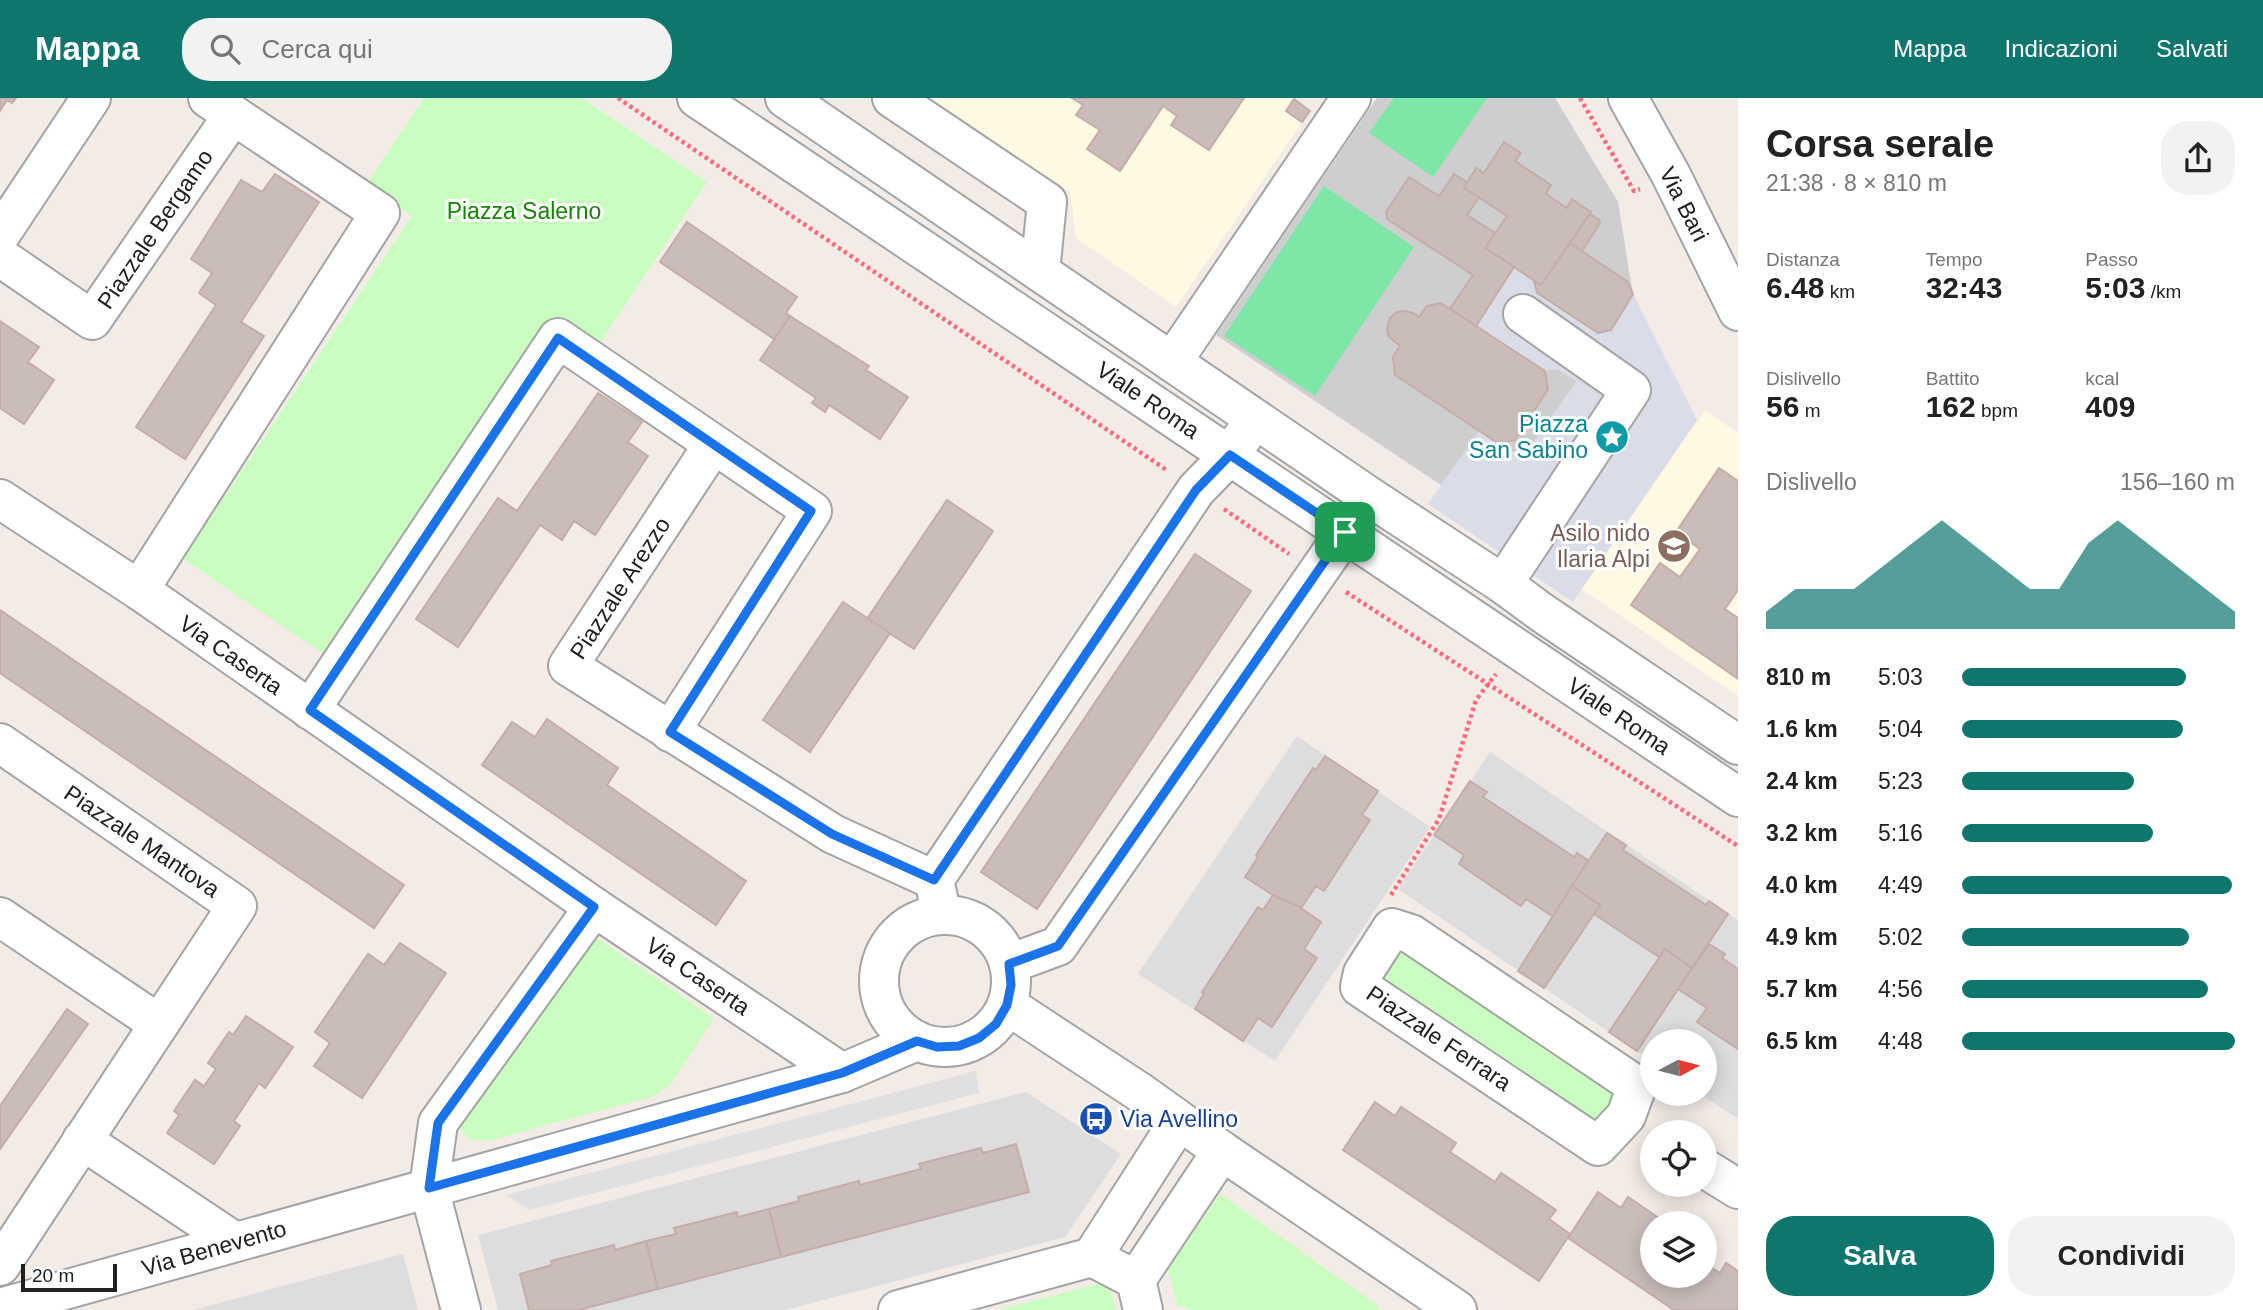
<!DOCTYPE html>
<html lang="it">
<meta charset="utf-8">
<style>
:root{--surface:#fff;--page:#f2f2f2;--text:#222;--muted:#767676;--accent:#0f766e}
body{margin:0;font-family:Arial,sans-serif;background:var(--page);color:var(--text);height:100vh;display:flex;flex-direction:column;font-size:26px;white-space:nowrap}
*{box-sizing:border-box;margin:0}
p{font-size:23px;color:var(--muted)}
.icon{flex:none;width:38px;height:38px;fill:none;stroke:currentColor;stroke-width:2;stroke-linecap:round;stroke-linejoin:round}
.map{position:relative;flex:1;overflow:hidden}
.drawer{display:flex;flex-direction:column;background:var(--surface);width:525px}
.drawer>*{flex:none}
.needle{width:46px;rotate:83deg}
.fabs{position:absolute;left:1640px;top:931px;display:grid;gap:14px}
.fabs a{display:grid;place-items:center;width:77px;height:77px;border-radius:50%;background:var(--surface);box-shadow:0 4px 18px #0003;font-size:35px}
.scale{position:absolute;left:21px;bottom:18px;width:96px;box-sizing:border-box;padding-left:7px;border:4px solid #202020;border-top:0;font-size:19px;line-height:24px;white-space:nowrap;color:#202020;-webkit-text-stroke:5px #fff;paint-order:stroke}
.pin{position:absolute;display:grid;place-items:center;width:60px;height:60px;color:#fff;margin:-30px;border-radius:14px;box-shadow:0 4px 10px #0006}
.round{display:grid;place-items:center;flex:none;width:74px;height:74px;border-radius:28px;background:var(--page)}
.headline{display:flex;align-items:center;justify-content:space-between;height:119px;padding:0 28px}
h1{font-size:38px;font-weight:800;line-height:52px}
.figures{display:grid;grid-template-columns:repeat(3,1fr);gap:10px;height:119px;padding:7px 28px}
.figures div{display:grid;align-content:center}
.figures b{font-size:30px;font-weight:800}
.figures small{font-size:19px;font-weight:400}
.figures p{font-size:19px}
.chart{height:196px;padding:14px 28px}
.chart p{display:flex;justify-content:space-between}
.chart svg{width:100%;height:126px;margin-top:7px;fill:var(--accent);opacity:.7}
.cta{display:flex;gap:14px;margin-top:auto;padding:14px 28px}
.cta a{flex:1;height:80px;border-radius:28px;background:var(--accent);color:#fff;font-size:28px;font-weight:800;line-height:80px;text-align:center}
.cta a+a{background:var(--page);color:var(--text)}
ul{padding:0 28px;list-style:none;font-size:23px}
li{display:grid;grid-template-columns:112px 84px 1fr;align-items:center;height:52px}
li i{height:18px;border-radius:9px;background:var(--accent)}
header{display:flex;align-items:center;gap:42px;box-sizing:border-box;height:98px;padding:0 35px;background:var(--accent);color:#fff}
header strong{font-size:33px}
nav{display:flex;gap:38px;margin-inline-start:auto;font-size:24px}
.search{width:490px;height:63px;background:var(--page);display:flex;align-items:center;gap:18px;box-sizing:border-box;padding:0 24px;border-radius:28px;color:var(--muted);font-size:26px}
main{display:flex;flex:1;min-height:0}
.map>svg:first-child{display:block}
</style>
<header>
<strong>Mappa</strong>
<div class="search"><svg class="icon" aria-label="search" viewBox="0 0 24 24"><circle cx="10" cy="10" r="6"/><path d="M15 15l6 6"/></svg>Cerca qui</div>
<nav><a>Mappa</a><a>Indicazioni</a><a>Salvati</a></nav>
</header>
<main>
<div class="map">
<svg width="1738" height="1212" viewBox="0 0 1738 1212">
<rect width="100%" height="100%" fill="#f2ebe6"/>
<g fill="#deddde">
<polygon points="1297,638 1430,729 1275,963 1138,876"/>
<polygon points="1490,654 1738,822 1738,1021 1700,996 1704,996 1704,943 1652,943 1652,963 1398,791"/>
<polygon points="1026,994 1121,1056 1065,1139 785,1212 498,1212 478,1137"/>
<polygon points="403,1156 418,1212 193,1212 339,1173"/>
</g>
<g fill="#fff8e2">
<polygon points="931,0 1292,0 1310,13 1176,209 1076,140 1070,94"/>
<polygon points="1705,312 1738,335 1738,598 1580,490"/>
</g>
<polygon fill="#cecece" points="1377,0 1555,0 1618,104 1631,185 1633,196 1611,232 1598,235 1558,271 1577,283 1522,361 1480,333 1441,387 1216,237"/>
<g fill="#cafec1">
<polygon points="424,0 582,0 707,84 597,249 556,222 330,560 183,461 412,118 366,87"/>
<polygon points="588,834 714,920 671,986 655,998 488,1043 471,1042 462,1034 461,1020"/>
<polygon points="1401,848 1619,996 1594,1028 1378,885"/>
<polygon points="1220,1096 1380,1209 1377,1212 1192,1212 1177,1207 1168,1171"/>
<polygon points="1098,1186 1110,1189 1116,1212 999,1212"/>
</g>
<g fill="#7ee6a7">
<polygon points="1394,0 1487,0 1433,79 1369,35"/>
<polygon points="1324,88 1414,149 1315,298 1224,238"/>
</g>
<polygon fill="#e0e0e0" points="976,973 979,995 529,1112 506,1097"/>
<polygon fill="#dadde8" points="1514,169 1534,183 1538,195 1633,196 1697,322 1573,504 1428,406 1480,332 1522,360 1577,283 1558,271 1545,273 1476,228"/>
<g fill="#cabcb9" stroke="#c5ada7" stroke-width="2">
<polygon points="0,0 16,0 12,5 7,2 0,13"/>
<polygon points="1072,0 1244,0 1209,52 1171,27 1177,18 1163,8 1120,73 1087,51 1100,32 1076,17 1083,7"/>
<polygon points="1294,1 1310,13 1302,24 1286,13"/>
<polygon points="1504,44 1521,55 1515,63 1551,87 1546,96 1567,110 1572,101 1591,114 1541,187 1485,150 1507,118 1464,90 1476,70 1484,75"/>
<polygon points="275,76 319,104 241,224 264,238 185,361 136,329 216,207 199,195 212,175 191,161 241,82 262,94"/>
<polygon points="1454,76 1467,84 1464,90 1479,99 1467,117 1495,135 1485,150 1514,169 1476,228 1450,211 1473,177 1387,121 1386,114 1409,79 1439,98"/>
<polygon points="1590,116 1599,122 1600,125 1582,153 1570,145"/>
<polygon points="687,124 797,199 786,215 790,218 774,241 660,164"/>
<polygon points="1570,145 1628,184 1633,196 1611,232 1598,235 1537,195 1534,183 1541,187"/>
<polygon points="1441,205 1545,273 1548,291 1515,342 1499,346 1395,277 1393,259 1400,248 1388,238 1387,232 1390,220 1397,214 1405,213 1413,215 1419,219 1427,208"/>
<polygon points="790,218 869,268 866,272 908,299 880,341 829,307 825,314 812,305 816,300 760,262"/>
<polygon points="0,223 39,249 28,264 54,282 24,326 0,310"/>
<polygon points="598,295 642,324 628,344 648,358 595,437 574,423 562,442 540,427 458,549 416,521 498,400 517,413"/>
<polygon points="1719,370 1738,383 1738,492 1725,511 1738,520 1737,580 1631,507 1660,465 1680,479 1700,451 1676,434"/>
<polygon points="947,402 993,433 914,551 867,521"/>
<polygon points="1195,456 1251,493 1037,811 981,774"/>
<polygon points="843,504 890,535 810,654 763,622"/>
<polygon points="0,512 404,787 374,830 0,575"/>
<polygon points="547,621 618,670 607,687 746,783 716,827 482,667 512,624 535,639"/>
<polygon points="1325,658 1378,693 1362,717 1370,722 1324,793 1316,788 1301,810 1273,797 1245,779 1258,759 1256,757 1313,670 1316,672"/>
<polygon points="1470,683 1487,694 1483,699 1574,759 1577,755 1588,762 1554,819 1526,801 1521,808 1459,766 1464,757 1434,737"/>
<polygon points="1607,735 1626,747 1623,752 1706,807 1709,803 1728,816 1692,870 1665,851 1659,859 1594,816 1600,807 1572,788"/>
<polygon points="1572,788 1600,807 1544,890 1518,873"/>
<polygon points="1273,797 1301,810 1321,824 1304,851 1317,860 1272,929 1258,920 1243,943 1195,911 1204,895 1202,894 1258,809 1263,812"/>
<polygon points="400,845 446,875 362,1000 314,968 330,945 315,934 368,856 384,867"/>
<polygon points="1709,846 1725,856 1722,860 1738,871 1738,951 1697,924 1707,910 1678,891"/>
<polygon points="1665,851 1692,870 1637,953 1609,934"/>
<polygon points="67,911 88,926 0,1051 0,1008"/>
<polygon points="246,918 293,949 265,990 259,985 234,1023 240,1028 214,1066 167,1035 179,1017 174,1013 195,982 204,988 216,971 208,965 229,934 233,937"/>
<polygon points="1375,1004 1395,1018 1401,1009 1456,1045 1450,1054 1495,1084 1501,1075 1556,1112 1549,1121 1570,1136 1539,1183 1343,1052"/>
<polygon points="1016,1046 1029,1094 781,1159 769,1111 799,1103 798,1099 859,1083 860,1087 921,1071 919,1066 981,1050 983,1055"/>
<polygon points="1598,1094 1621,1110 1628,1099 1666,1125 1652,1125 1652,1178 1704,1178 1704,1165 1720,1175 1726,1165 1738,1173 1738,1212 1674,1212 1568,1140"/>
<polygon points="769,1111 781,1159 658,1191 646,1143 676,1136 674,1130 737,1114 738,1119"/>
<polygon points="646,1143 658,1191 579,1212 529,1212 520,1176 552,1167 551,1163 614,1147 615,1152"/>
</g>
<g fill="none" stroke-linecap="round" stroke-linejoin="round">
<g stroke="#a4a4a4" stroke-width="42">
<g id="minor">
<polyline points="697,0 1738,699"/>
<polyline points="785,0 1370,399 1503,486 1541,514 1738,647"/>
<polyline points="892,0 1047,104 1040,174"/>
<polyline points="1628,0 1671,77 1738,213"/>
<polyline points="0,137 91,0"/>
<polyline points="0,159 92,222 233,17"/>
<polyline points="1172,264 1351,0"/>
<polyline points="713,347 568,568 833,736 934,782"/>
<polyline points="0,401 139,492 594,809 842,975"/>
<polyline points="1503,486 1631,292 1523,216"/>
<polyline points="139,492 380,115 208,0"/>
<polyline points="310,612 558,240 812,413 670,634"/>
<polyline points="0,645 237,808 0,1168"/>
<polyline points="942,817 934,782 1196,392 1230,357 1244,337"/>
<circle cx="945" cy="883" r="66"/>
<polyline points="0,819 159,926"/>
<polygon points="1392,830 1411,836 1637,988 1626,1018 1598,1048 1360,889 1363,875"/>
<polyline points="1009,866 1058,848 1361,412"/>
<polyline points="1007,907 1141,995 1222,1053 1457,1212"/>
<polyline points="82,1042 235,1144"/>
<polyline points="1704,1070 1738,1091"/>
<polyline points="1092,1159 1179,1023"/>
<polyline points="1136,1182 1222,1053"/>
<polyline points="0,1210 842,975 917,943"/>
<polyline points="461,1212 429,1090 438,1025 594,809"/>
<polyline points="898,1212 1092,1159 1136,1182 1143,1212"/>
</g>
</g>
<g stroke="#ff6a7c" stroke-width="4.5" stroke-dasharray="3.5 3.5" stroke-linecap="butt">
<polyline points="618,0 1168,373"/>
<polyline points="1580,0 1634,93 1640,91"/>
<polyline points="1224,411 1289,456"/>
<polyline points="1346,494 1738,748"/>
<polyline points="1391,797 1439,721 1476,602 1496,576"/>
</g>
<use href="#minor" stroke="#fff" stroke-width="38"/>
</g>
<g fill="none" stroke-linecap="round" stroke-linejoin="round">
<g stroke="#fff" stroke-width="14">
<polygon id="route" points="558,240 811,413 670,634 832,736 934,782 1196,392 1230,357 1345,434 1058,848 1009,866 1011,887 1007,907 996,926 979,940 959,948 937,949 917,943 842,975 429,1090 438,1025 594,809 310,612"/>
</g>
<use href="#route" stroke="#1a73e8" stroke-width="9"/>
</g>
<defs>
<g id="sight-disc" transform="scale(1.75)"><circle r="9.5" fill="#0f9aa8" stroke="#fff"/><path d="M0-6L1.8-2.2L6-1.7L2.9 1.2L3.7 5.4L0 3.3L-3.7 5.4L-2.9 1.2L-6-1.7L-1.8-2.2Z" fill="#fff"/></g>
<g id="school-disc" transform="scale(1.75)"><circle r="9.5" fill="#8d6e63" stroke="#fff"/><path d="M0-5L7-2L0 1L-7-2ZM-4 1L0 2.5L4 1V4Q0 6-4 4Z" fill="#fff"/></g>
<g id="bus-disc" transform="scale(1.75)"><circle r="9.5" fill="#1a4fb4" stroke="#fff"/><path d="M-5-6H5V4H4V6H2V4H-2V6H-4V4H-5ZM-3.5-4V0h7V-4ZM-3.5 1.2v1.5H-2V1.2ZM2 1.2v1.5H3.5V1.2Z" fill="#fff"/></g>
</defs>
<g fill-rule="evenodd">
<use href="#sight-disc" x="1612" y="339"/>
<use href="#school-disc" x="1674" y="448"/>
<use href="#bus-disc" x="1096" y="1021"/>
</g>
<g text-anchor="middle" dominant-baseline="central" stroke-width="6" stroke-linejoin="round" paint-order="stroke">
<g font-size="23" fill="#202020" stroke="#fff">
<text transform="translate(1684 106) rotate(63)">Via Bari</text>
<text transform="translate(155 131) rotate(-56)">Piazzale Bergamo</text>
<text transform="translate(1148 302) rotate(34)">Viale Roma</text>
<text transform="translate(620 490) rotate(-57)">Piazzale Arezzo</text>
<text transform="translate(231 557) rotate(35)">Via Caserta</text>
<text transform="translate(1619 618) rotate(34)">Viale Roma</text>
<text transform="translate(142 743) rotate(34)">Piazzale Mantova</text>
<text transform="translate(698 878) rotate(34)">Via Caserta</text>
<text transform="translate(1439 940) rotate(34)">Piazzale Ferrara</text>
<text transform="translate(214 1150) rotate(-16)">Via Benevento</text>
</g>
<g font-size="23" fill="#168404" stroke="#fff">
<text x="524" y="113">Piazza Salerno</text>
</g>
<g font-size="23" fill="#0d838f" stroke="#fff" text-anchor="end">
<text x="1588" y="326">Piazza<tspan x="1588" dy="26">San Sabino</tspan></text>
</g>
<g font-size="23" fill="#785e54" stroke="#fff" text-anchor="end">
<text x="1650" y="435">Asilo nido<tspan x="1650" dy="26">Ilaria Alpi</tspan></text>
</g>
<g font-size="23" fill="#164399" stroke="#fff" text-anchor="start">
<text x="1120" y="1021">Via Avellino</text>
</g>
</g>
</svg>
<div class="fabs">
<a><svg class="needle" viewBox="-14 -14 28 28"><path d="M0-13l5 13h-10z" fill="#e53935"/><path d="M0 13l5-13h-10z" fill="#767676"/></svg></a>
<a><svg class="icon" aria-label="locate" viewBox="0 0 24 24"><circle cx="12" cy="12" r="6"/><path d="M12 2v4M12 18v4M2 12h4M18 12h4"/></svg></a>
<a><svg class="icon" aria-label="layers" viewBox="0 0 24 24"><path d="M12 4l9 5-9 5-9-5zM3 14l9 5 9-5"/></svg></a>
</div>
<div class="scale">20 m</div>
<div class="pin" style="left:1345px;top:434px;background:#1e9e55"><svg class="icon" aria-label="arrive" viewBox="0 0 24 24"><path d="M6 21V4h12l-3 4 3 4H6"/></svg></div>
</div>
<section class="drawer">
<div class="headline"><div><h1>Corsa serale</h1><p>21:38 · 8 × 810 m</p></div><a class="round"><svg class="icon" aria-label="share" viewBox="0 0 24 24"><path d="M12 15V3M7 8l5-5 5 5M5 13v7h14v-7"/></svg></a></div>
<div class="figures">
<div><p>Distanza</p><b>6.48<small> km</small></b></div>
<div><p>Tempo</p><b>32:43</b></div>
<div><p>Passo</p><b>5:03<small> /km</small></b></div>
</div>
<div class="figures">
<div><p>Dislivello</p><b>56<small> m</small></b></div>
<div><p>Battito</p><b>162<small> bpm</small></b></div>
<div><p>kcal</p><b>409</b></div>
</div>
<div class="chart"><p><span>Dislivello</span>156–160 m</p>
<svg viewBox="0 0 160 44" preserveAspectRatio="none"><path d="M0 44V38L10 30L20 30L30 30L40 22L50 14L60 6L70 14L80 22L90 30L100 30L110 14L120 6L130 14L140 22L150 30L160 38V44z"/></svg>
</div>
<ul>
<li><b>810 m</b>5:03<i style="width:82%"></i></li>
<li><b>1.6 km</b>5:04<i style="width:81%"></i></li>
<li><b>2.4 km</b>5:23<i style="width:63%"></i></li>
<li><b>3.2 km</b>5:16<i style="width:70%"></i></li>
<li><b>4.0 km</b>4:49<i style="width:99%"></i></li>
<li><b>4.9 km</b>5:02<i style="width:83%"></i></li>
<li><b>5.7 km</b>4:56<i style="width:90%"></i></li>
<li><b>6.5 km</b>4:48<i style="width:100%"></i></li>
</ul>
<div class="cta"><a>Salva</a><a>Condividi</a></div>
</section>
</main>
